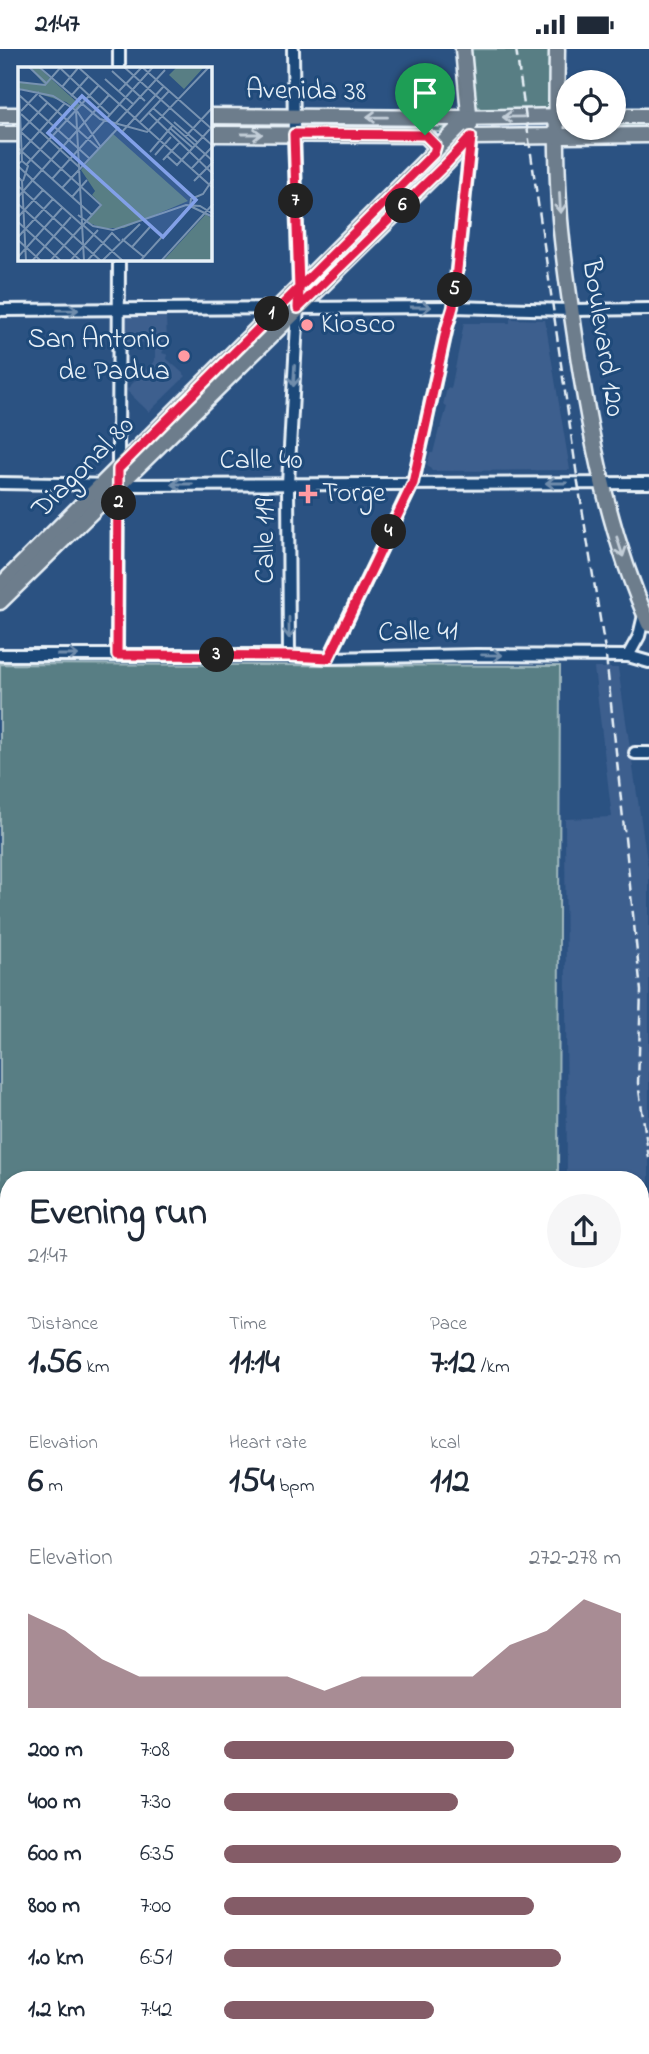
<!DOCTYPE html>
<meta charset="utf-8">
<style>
:root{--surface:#fff;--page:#f6f6f7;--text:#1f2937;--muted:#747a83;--accent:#845c67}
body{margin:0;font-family:"Indie Flower",sans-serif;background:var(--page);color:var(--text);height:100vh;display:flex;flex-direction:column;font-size:26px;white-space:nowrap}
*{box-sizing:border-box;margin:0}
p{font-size:23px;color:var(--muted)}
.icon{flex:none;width:38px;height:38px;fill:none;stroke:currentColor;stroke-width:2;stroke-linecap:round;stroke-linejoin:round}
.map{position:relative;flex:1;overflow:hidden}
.drawer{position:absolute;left:0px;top:1122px;width:649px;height:884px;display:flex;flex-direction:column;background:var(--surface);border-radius:28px 28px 0 0;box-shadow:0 2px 5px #0004}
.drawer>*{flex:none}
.controls{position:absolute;left:556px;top:21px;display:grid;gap:14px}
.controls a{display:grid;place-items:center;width:70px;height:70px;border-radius:50%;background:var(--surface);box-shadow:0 2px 5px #0004;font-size:35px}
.pin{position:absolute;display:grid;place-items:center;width:60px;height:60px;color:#fff;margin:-72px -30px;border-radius:50% 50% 50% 0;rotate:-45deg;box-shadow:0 0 7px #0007}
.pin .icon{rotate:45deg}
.km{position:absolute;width:35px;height:35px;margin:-18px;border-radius:50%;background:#222;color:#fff;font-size:19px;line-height:35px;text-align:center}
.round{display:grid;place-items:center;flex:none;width:74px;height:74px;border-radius:37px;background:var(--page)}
.overview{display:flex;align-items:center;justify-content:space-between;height:119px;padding:0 28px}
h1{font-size:38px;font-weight:700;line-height:52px}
.figures{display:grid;grid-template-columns:repeat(3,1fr);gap:10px;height:119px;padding:7px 28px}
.figures div{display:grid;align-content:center}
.figures b{font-size:35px;font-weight:700}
.figures small{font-size:19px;font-weight:400}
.figures p{font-size:19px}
.chart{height:196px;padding:14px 28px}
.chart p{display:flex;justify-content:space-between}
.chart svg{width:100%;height:126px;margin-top:7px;fill:var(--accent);opacity:.7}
ul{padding:0 28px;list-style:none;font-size:23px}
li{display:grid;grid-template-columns:112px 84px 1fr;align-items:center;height:52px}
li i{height:18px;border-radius:9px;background:var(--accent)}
.status{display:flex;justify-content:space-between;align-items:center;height:49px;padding:0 35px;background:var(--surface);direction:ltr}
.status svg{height:19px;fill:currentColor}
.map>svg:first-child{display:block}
</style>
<div class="status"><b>21:47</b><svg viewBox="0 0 49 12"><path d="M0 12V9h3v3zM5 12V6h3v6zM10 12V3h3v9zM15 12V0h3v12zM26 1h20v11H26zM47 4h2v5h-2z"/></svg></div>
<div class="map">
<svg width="649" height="2005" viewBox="0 0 649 2005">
<rect width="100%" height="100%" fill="#2b5282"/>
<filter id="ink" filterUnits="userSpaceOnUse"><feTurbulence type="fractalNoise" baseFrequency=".0143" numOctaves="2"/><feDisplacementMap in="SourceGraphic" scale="14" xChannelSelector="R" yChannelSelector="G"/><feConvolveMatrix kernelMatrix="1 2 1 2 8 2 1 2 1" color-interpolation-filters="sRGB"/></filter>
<g filter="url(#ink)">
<g fill="#3d5f8e">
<polygon points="126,268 166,268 167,294 162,304 168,306 167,310 186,327 149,363 126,341 155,312 155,294 124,293 123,271"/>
<polygon points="510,270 545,271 570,421 432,422 427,415 430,404 433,404 439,380 441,379 447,358 443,356 447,339 451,340 464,274 510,274"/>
<polygon points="594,619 618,619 649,825 649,1956 640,1951 640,1130 567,1130 565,770 612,768"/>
<polygon points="0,1816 9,1816 9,1913 0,1914"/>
</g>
<g fill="#587e84" stroke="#a0b8be" stroke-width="2">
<polygon points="468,0 551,0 551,56 546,61 485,64 472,53"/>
<polygon points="210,70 280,71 284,75 281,80 210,80"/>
<polygon points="569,70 569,79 614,79 614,70 649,71 649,80 567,80 563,74"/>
<polygon points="309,71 449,74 440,83 309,81 305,76"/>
<polygon points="0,615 560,617 558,1130 9,1130 9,1674 0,1670"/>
</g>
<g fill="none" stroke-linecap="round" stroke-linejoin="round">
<g stroke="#e8f1f8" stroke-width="16">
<g id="minor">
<polyline points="119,19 119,0"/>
<polyline points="0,261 453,258 571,261 649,260"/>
<polyline points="0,434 119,436 649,434"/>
<polyline points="0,606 289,606 329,609 476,606 628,607 649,613"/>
<polyline points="117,606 119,210"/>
<polyline points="289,606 288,434 299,239 294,85 293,0"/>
<polyline points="628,607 639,587 644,566"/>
<polyline points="329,609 413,434 447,278 453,258 471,88"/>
<polyline points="635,704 649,704"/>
<polyline points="640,1970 649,1975"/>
<path d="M470,1997C492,1997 521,1992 540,2005"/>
<polyline points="0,1999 307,1997"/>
</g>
</g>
<g stroke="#e8f1f8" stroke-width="19">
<g id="major">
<polyline points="463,0 470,76"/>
<path d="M557,0C556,57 556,114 560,170C564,218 572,266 579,313C593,402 612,492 649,575"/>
<polyline points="0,66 19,66"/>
<polyline points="210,67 454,69 569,67"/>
<polyline points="614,67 649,67"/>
<polyline points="0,85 19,85"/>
<polyline points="210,85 425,86 436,97 434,104"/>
<polyline points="471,88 649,86"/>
<polyline points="0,537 469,68"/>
<polyline points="0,553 446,115 471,88"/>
</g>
</g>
<use href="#minor" stroke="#1f4a7a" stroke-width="10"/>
<use href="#major" stroke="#6d7d8c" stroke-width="14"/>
<g stroke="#e8f1f8" stroke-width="2">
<polyline points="0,1686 9,1691"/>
<polyline points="561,1997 568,2005"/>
</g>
<g stroke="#e8f1f8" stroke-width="2.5" stroke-dasharray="10 5" stroke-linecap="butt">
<polyline points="516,0 578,434 606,607 641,942 638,1034 649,1109"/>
<polyline points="0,1679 9,1684"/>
<polyline points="640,1996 649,2000"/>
</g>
</g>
<defs><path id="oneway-shaft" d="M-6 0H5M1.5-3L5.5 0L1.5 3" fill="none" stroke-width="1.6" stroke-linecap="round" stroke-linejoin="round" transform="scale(1.75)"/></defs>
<g stroke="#c3ced8">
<use href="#oneway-shaft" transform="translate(377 68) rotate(-179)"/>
<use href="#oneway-shaft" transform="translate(513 68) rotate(179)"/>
<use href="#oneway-shaft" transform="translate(252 85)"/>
<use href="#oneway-shaft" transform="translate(560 154) rotate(87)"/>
<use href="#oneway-shaft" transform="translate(620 498) rotate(72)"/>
</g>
<g stroke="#6f8dac">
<use href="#oneway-shaft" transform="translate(421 258)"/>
<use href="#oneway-shaft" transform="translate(68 261) rotate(-1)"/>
<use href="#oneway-shaft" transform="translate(294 327) rotate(93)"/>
<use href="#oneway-shaft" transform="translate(556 434) rotate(-180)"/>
<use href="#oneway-shaft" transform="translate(182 435) rotate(180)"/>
<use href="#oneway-shaft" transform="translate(289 579) rotate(90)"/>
<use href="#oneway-shaft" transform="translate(68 606)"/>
<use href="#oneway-shaft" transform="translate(492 606) rotate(1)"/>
</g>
</g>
<g fill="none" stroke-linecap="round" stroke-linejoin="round" filter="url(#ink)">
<g stroke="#fff" stroke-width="14">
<polyline id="route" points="425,86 436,97 434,104 118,420 117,606 289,607 329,609 413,434 447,278 453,258 471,88 446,115 298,259 299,240 294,85 425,86"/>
</g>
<use href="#route" stroke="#e11d48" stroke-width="9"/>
</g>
<g fill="#ff9aa2" stroke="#1f4a7a" stroke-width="2.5">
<circle cx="307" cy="276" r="7"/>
<circle cx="184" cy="307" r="7"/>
<path d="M304.5 434.5h7v7h7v7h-7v7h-7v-7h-7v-7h7z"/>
</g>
<g text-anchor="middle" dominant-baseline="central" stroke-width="6" stroke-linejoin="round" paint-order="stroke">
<g font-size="28" fill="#e8f1f8" stroke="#1f4a7a">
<text transform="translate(306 43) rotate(1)">Avenida 38</text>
<text transform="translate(602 289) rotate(81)">Boulevard 120</text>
<text x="261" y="412">Calle 40</text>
<text transform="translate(84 419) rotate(-45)">Diagonal 80</text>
<text transform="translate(266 492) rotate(-90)">Calle 119</text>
<text transform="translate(418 584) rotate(-1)">Calle 41</text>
</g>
<g font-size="28" fill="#e8f1f8" stroke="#1f4a7a" text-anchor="start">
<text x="321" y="276">Kiosco</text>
<text x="170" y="291" text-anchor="end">San Antonio<tspan x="170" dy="32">de Padua</tspan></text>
<text x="322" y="445">Torge</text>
</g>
</g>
<g transform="translate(18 18)">
<rect width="194" height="194" fill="#2b5282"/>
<path d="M11,0H20L62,38L59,43L48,35L1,21V15L27,18ZM159,0H186L166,22L151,8ZM94,66L170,134L106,161H84L69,155L84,138L74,128L77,124L63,103ZM188,147L194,152V194H145Z" fill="#587e84"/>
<path fill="none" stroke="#7792b1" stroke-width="2" d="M11,0L28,16M21,0L82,52L129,65L191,0M41,0L92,48M60,0L195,121M106,0L195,79M124,0L195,63M94,4L127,34M87,12L115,37M0,15L27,18L42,1M44,20L60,1M101,24L124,0M1,28L71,91M21,28L80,81M53,29L70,10M135,41L195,94M58,43L66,194M3,44L21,25M59,44L82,79M131,46L195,107M3,47L61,100M122,55L151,24M156,55L179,75M98,56L147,3M152,61L175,81M3,64L30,35M3,65L83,138L65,158M103,66L146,19M167,70L195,40M0,81L74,148M132,85L155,58M0,88L47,36M137,88L153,70M149,89L159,98L192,62M145,93L162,75M4,94L1,22L35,29L59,44M0,97L4,94L10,99L5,114M8,98L81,18M0,99L15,113L91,28M173,102L195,79M0,110L4,114L8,194M13,112L64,158M34,112L135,0M176,114L195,95M0,119L83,194M44,121L101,60M0,130L14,114M54,130L69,113M0,137L63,194M172,139L195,150M60,148L75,159L95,163L168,138L182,139L195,147M0,150L25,123M0,155L43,194M65,158L105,194M0,170L35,132M104,172L126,190M0,173L23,194M114,180L132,160M0,190L44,141M14,194L53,150M32,194L64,159M52,194L80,163M69,194L94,166L102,174M84,194L122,157M122,194L172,139L173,132L185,127L195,112M143,194L195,137"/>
<path fill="#82a0e8" fill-opacity="0.15" stroke="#82a0e8" stroke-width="3.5" d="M64,29L178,133L145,170L30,66Z"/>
<rect width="194" height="194" fill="none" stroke="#e8f1f8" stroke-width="3.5"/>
</g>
</svg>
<div class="controls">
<a><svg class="icon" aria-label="locate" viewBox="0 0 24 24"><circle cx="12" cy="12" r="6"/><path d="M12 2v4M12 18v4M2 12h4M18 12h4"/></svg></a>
</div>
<div class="pin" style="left:425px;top:86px;background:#1e9e55"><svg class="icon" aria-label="arrive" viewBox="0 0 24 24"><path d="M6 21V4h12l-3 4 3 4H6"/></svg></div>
<b class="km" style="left:272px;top:265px">1</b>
<b class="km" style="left:119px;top:454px">2</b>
<b class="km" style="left:217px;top:606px">3</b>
<b class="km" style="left:389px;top:483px">4</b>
<b class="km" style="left:455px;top:241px">5</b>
<b class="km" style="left:403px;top:157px">6</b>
<b class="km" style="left:296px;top:152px">7</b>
<section class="drawer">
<div class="overview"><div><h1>Evening run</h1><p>21:47</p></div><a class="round"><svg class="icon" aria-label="share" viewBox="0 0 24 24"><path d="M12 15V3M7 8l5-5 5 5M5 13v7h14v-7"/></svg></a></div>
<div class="figures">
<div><p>Distance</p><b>1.56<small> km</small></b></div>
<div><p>Time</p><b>11:14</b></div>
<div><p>Pace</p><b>7:12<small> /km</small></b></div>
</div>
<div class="figures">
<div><p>Elevation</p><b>6<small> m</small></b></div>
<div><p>Heart rate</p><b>154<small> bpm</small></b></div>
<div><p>kcal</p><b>112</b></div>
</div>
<div class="chart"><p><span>Elevation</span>272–278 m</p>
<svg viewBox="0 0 160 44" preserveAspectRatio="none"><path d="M0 44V11L10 17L20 27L30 33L40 33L50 33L60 33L70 33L80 38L90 33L100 33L110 33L120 33L130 22L140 17L150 6L160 11V44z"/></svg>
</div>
<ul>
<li><b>200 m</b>7:08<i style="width:73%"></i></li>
<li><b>400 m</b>7:30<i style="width:59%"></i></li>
<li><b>600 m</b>6:35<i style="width:100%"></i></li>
<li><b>800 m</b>7:00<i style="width:78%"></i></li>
<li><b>1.0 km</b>6:51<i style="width:85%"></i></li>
<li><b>1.2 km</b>7:42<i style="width:53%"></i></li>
</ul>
</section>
</div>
